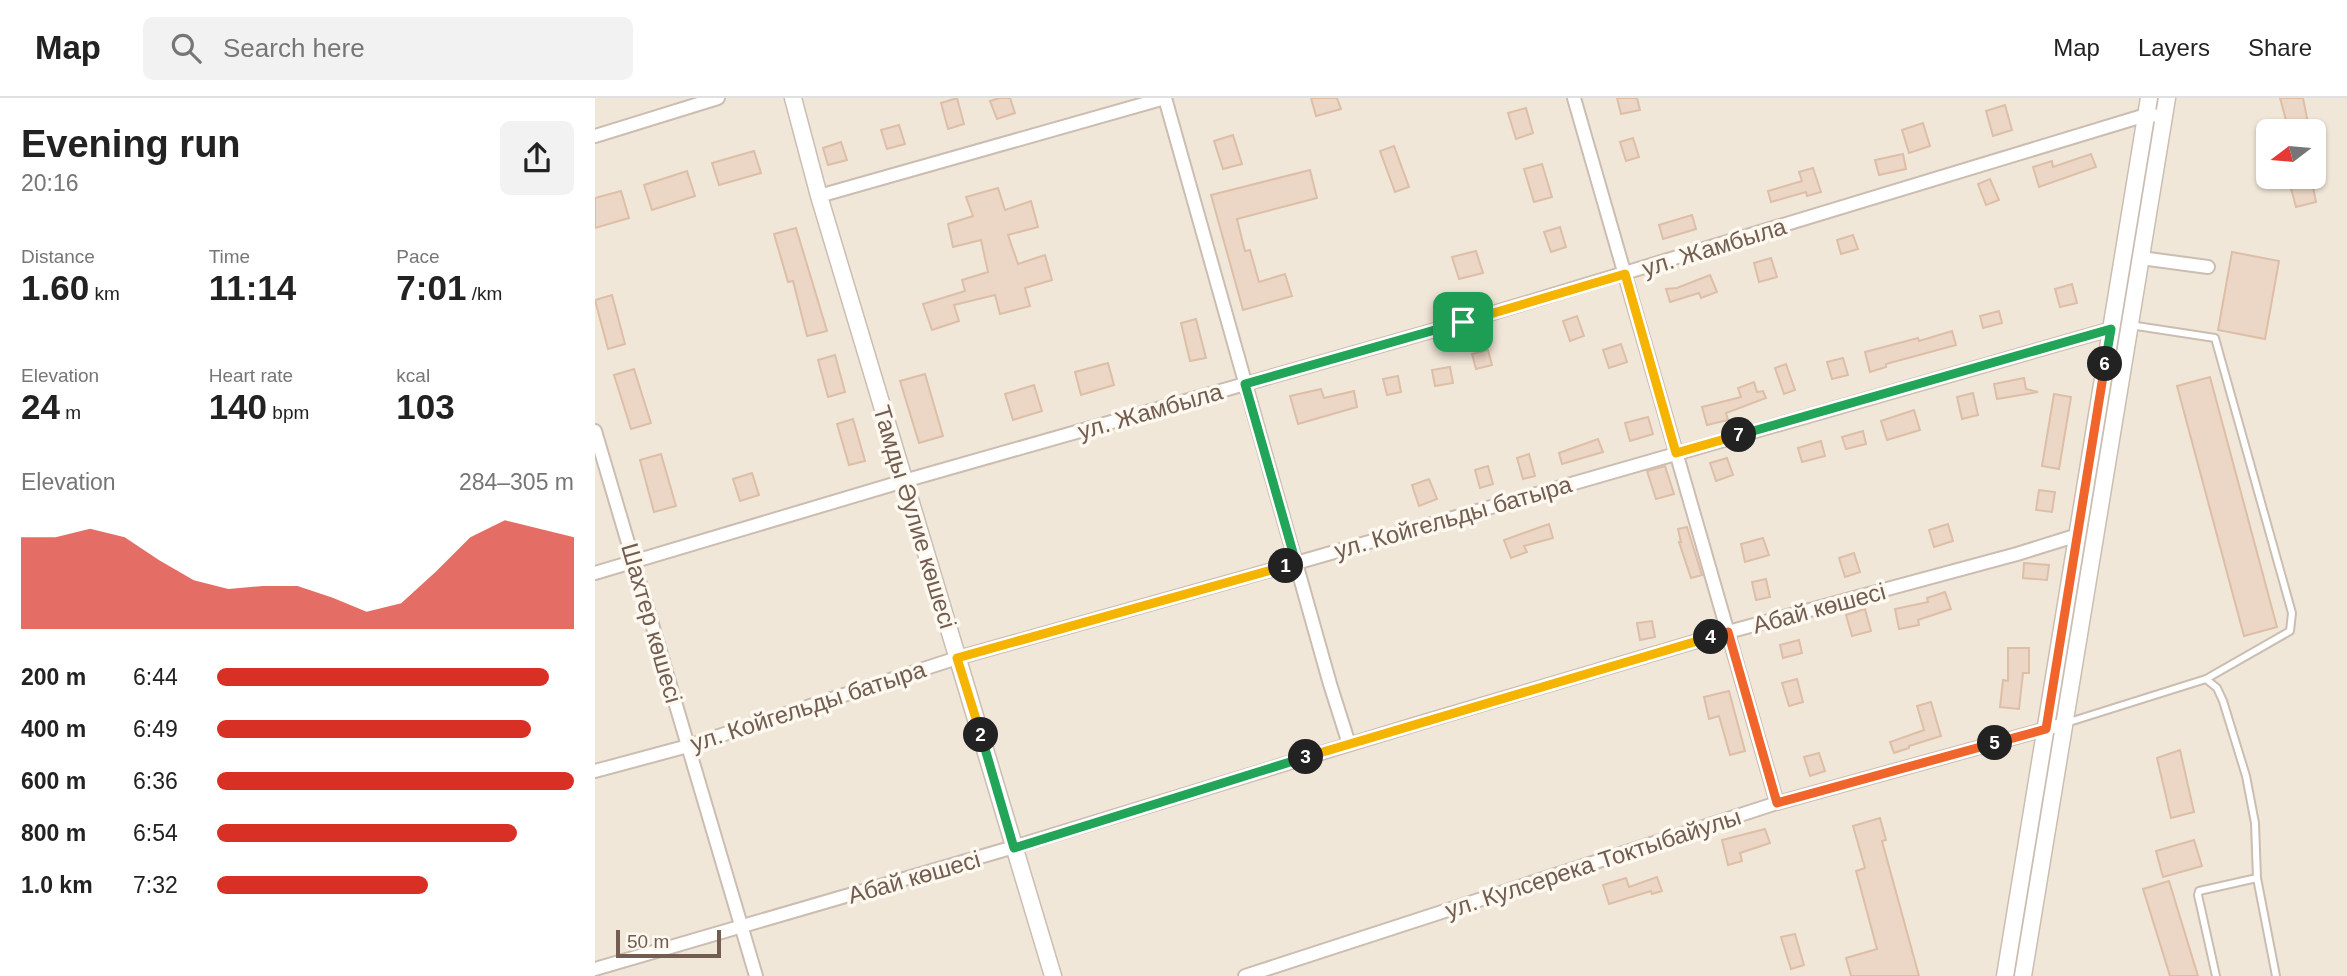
<!DOCTYPE html>
<meta charset="utf-8">
<style>
:root{--surface:#fff;--page:#f2f2f2;--text:#222;--muted:#767676;--line:#e0e0e0;--accent:#d93025}
body{margin:0;font-family:Arial,sans-serif;background:var(--page);color:var(--text);height:100vh;display:flex;flex-direction:column;font-size:26px;white-space:nowrap}
*{box-sizing:border-box;margin:0}
p{font-size:23px;color:var(--muted)}
.icon{flex:none;width:38px;height:38px;fill:none;stroke:currentColor;stroke-width:2;stroke-linecap:round;stroke-linejoin:round}
.map{position:relative;flex:1;overflow:hidden}
.drawer{display:flex;flex-direction:column;background:var(--surface);width:595px}
.drawer>*{flex:none}
.needle{width:46px;rotate:254deg}
.buttons{position:absolute;left:1661px;top:21px;display:grid;gap:14px}
.buttons a{display:grid;place-items:center;width:70px;height:70px;border-radius:10px;background:var(--surface);box-shadow:0 2px 5px #0004;font-size:35px}
.scale{position:absolute;left:21px;bottom:18px;width:105px;box-sizing:border-box;padding-left:7px;border:4px solid #725d50;border-top:0;font-size:19px;line-height:24px;white-space:nowrap;color:#725d50;-webkit-text-stroke:5px #fdf8f0;paint-order:stroke}
.pin{position:absolute;display:grid;place-items:center;width:60px;height:60px;color:#fff;margin:-30px;border-radius:14px;box-shadow:0 4px 10px #0006}
.km{position:absolute;width:35px;height:35px;margin:-18px;border-radius:50%;background:#222;color:#fff;font-size:19px;line-height:35px;text-align:center}
.round{display:grid;place-items:center;flex:none;width:74px;height:74px;border-radius:10px;background:var(--page)}
.head{display:flex;align-items:center;justify-content:space-between;height:119px;padding:0 21px}
h1{font-size:38px;font-weight:600;line-height:52px}
.figures{display:grid;grid-template-columns:repeat(3,1fr);gap:10px;height:119px;padding:7px 21px}
.figures div{display:grid;align-content:center}
.figures b{font-size:35px;font-weight:600}
.figures small{font-size:19px;font-weight:400}
.figures p{font-size:19px}
.chart{height:196px;padding:14px 21px}
.chart p{display:flex;justify-content:space-between}
.chart svg{width:100%;height:126px;margin-top:7px;fill:var(--accent);opacity:.7}
ul{padding:0 21px;list-style:none;font-size:23px}
li{display:grid;grid-template-columns:112px 84px 1fr;align-items:center;height:52px}
li i{height:18px;border-radius:9px;background:var(--accent)}
header{display:flex;align-items:center;gap:42px;box-sizing:border-box;height:98px;padding:0 35px;background:var(--surface);border-bottom:2px solid var(--line)}
header strong{font-size:33px}
nav{display:flex;gap:38px;margin-inline-start:auto;font-size:24px}
.search{width:490px;height:63px;background:var(--page);display:flex;align-items:center;gap:18px;box-sizing:border-box;padding:0 24px;border-radius:10px;color:var(--muted);font-size:26px}
main{display:flex;flex:1;min-height:0}
.map>svg:first-child{display:block}
</style>
<header>
<strong>Map</strong>
<div class="search"><svg class="icon" aria-label="search" viewBox="0 0 24 24"><circle cx="10" cy="10" r="6"/><path d="M15 15l6 6"/></svg>Search here</div>
<nav><a>Map</a><a>Layers</a><a>Share</a></nav>
</header>
<main>
<section class="drawer">
<div class="head"><div><h1>Evening run</h1><p>20:16</p></div><a class="round"><svg class="icon" aria-label="share" viewBox="0 0 24 24"><path d="M12 15V3M7 8l5-5 5 5M5 13v7h14v-7"/></svg></a></div>
<div class="figures">
<div><p>Distance</p><b>1.60<small> km</small></b></div>
<div><p>Time</p><b>11:14</b></div>
<div><p>Pace</p><b>7:01<small> /km</small></b></div>
</div>
<div class="figures">
<div><p>Elevation</p><b>24<small> m</small></b></div>
<div><p>Heart rate</p><b>140<small> bpm</small></b></div>
<div><p>kcal</p><b>103</b></div>
</div>
<div class="chart"><p><span>Elevation</span>284–305 m</p>
<svg viewBox="0 0 160 44" preserveAspectRatio="none"><path d="M0 44V12L10 12L20 9L30 12L40 20L50 27L60 30L70 29L80 29L90 33L100 38L110 35L120 24L130 12L140 6L150 9L160 12V44z"/></svg>
</div>
<ul>
<li><b>200 m</b>6:44<i style="width:93%"></i></li>
<li><b>400 m</b>6:49<i style="width:88%"></i></li>
<li><b>600 m</b>6:36<i style="width:100%"></i></li>
<li><b>800 m</b>6:54<i style="width:84%"></i></li>
<li><b>1.0 km</b>7:32<i style="width:59%"></i></li>
</ul>
</section>
<div class="map">
<svg width="1752" height="878" viewBox="0 0 1752 878">
<rect width="100%" height="100%" fill="#faf4ea"/>
<path fill="#f1e7d9" fill-rule="evenodd" d="M0,0H1752V878H0ZM1673,33H1718V79H1673Z"/>
<g fill="#ecd6c5" stroke="#ddbea7" stroke-width="2">
<polygon points="362,0 369,26 353,31 346,5"/>
<polygon points="404,0 415,0 420,15 402,21 395,3"/>
<polygon points="716,0 742,0 746,11 721,18"/>
<polygon points="1022,0 1042,0 1045,12 1026,16"/>
<polygon points="1685,0 1708,0 1713,25 1704,28 1706,33 1694,33"/>
<polygon points="1410,7 1417,32 1398,38 1391,13"/>
<polygon points="931,10 938,35 921,41 913,15"/>
<polygon points="1328,25 1335,48 1314,55 1307,32"/>
<polygon points="304,27 310,46 292,51 286,32"/>
<polygon points="638,37 647,66 628,71 619,43"/>
<polygon points="1038,40 1044,59 1031,63 1025,44"/>
<polygon points="246,44 252,62 233,67 228,50"/>
<polygon points="799,48 814,89 800,94 785,53"/>
<polygon points="159,53 166,75 124,87 117,65"/>
<polygon points="1308,56 1311,71 1284,77 1280,62"/>
<polygon points="1496,56 1501,69 1444,89 1438,69 1457,63 1458,69"/>
<polygon points="947,66 957,99 939,104 929,71"/>
<polygon points="1218,70 1226,94 1212,98 1211,94 1176,104 1173,93 1207,83 1204,74"/>
<polygon points="715,72 722,100 642,121 650,153 655,152 664,184 690,176 697,198 648,212 616,97"/>
<polygon points="92,73 100,98 57,112 49,87"/>
<polygon points="1693,79 1716,79 1721,104 1701,109"/>
<polygon points="1395,81 1404,102 1391,107 1383,86"/>
<polygon points="403,90 410,112 436,103 443,129 413,137 423,166 450,157 457,182 430,190 435,208 405,216 400,197 359,207 364,223 337,232 328,206 370,193 367,182 393,174 386,142 358,149 353,126 378,118 371,99"/>
<polygon points="26,93 34,120 0,130 0,100"/>
<polygon points="1097,117 1101,131 1068,141 1064,127"/>
<polygon points="965,129 971,149 956,154 949,134"/>
<polygon points="201,130 232,233 212,238 198,183 193,184 179,136"/>
<polygon points="1258,137 1263,151 1246,156 1242,142"/>
<polygon points="881,153 888,175 864,181 857,159"/>
<polygon points="1637,154 1684,163 1670,241 1623,232"/>
<polygon points="1176,160 1182,179 1164,184 1159,165"/>
<polygon points="1115,177 1122,194 1106,200 1104,195 1075,204 1071,191 1082,190"/>
<polygon points="1477,186 1482,205 1465,209 1460,191"/>
<polygon points="17,197 30,246 13,251 0,202"/>
<polygon points="1404,213 1407,225 1388,230 1385,218"/>
<polygon points="982,218 989,238 975,243 968,223"/>
<polygon points="601,221 611,260 595,263 586,225"/>
<polygon points="1357,233 1361,247 1291,266 1291,269 1275,274 1270,254 1323,240 1324,243"/>
<polygon points="1026,246 1032,264 1014,270 1008,252"/>
<polygon points="893,252 897,267 881,271 877,256"/>
<polygon points="240,257 250,294 233,299 223,262"/>
<polygon points="1248,260 1253,277 1237,281 1232,264"/>
<polygon points="513,265 519,287 486,297 480,274"/>
<polygon points="1191,266 1200,292 1189,296 1180,270"/>
<polygon points="855,269 858,285 840,288 837,272"/>
<polygon points="39,271 56,325 36,331 19,277"/>
<polygon points="330,276 348,338 324,345 305,283"/>
<polygon points="803,278 806,294 792,297 788,281"/>
<polygon points="1615,279 1682,529 1649,538 1582,288"/>
<polygon points="1429,280 1431,291 1443,294 1402,301 1399,286"/>
<polygon points="1159,284 1162,294 1168,293 1171,300 1131,315 1133,322 1112,327 1107,309 1146,299 1143,290"/>
<polygon points="439,287 447,313 418,322 410,296"/>
<polygon points="726,291 729,300 759,293 762,309 703,326 695,298"/>
<polygon points="1378,295 1383,317 1367,321 1362,299"/>
<polygon points="1459,296 1476,299 1464,371 1447,368"/>
<polygon points="1319,312 1325,332 1292,342 1286,323"/>
<polygon points="1053,319 1058,336 1035,343 1030,325"/>
<polygon points="258,321 270,363 254,367 242,326"/>
<polygon points="1268,333 1271,346 1251,351 1247,339"/>
<polygon points="1003,341 1008,354 967,366 964,355"/>
<polygon points="1226,343 1230,358 1207,364 1203,350"/>
<polygon points="66,356 81,408 59,414 45,362"/>
<polygon points="934,356 940,378 928,381 922,360"/>
<polygon points="1132,360 1138,377 1121,383 1115,365"/>
<polygon points="893,368 898,386 885,390 880,372"/>
<polygon points="1070,368 1079,396 1061,401 1052,373"/>
<polygon points="157,375 164,397 145,403 138,381"/>
<polygon points="834,381 842,401 824,408 817,387"/>
<polygon points="1444,392 1460,394 1457,414 1441,412"/>
<polygon points="954,426 958,440 929,448 932,454 916,460 909,442"/>
<polygon points="1353,426 1358,443 1339,449 1334,432"/>
<polygon points="1092,429 1107,477 1096,480 1084,444 1086,444 1083,431"/>
<polygon points="1168,440 1174,457 1150,464 1146,446"/>
<polygon points="1259,455 1265,474 1250,479 1244,460"/>
<polygon points="1429,465 1454,467 1452,482 1428,480"/>
<polygon points="1171,481 1175,499 1161,502 1157,484"/>
<polygon points="1350,494 1356,511 1323,522 1324,527 1304,531 1300,511 1333,504 1332,500"/>
<polygon points="1270,511 1276,533 1257,538 1251,517"/>
<polygon points="1057,523 1060,539 1045,542 1042,525"/>
<polygon points="1204,542 1207,555 1188,560 1185,547"/>
<polygon points="1413,550 1434,550 1434,575 1428,575 1424,611 1405,609 1408,582 1413,583"/>
<polygon points="1202,581 1208,604 1194,608 1187,585"/>
<polygon points="1134,593 1150,653 1135,657 1124,618 1114,621 1109,599"/>
<polygon points="1336,604 1346,638 1314,648 1314,650 1299,655 1295,644 1329,632 1322,608"/>
<polygon points="1585,652 1599,714 1576,720 1562,660"/>
<polygon points="1224,655 1230,673 1215,678 1209,659"/>
<polygon points="1285,720 1291,742 1287,743 1324,878 1256,878 1251,860 1282,851 1261,773 1270,770 1258,728"/>
<polygon points="1170,731 1175,745 1145,755 1147,763 1133,767 1127,742"/>
<polygon points="1599,742 1607,768 1568,779 1561,753"/>
<polygon points="1062,779 1067,793 1057,796 1056,793 1014,806 1008,787 1031,780 1034,789"/>
<polygon points="1574,783 1603,878 1575,878 1548,791"/>
<polygon points="1200,836 1209,867 1196,871 1186,839"/>
</g>
<g fill="none" stroke-linecap="round" stroke-linejoin="round">
<g stroke="#cbbdb1" stroke-width="10">
<g id="service">
<polyline points="1611,581 1622,590 1628,603 1651,678 1660,725 1662,780 1604,793 1603,797 1621,878"/>
<polyline points="1471,625 1611,581 1695,533 1697,515 1620,240 1535,227"/>
<polyline points="1662,780 1681,878"/>
</g>
</g>
<g stroke="#cbbdb1" stroke-width="16">
<g id="minor">
<polyline points="570,0 735,586 754,646"/>
<polyline points="979,0 1182,705"/>
<polyline points="0,38 123,0"/>
<polyline points="224,98 570,0"/>
<polyline points="1546,160 1613,169"/>
<polyline points="0,333 161,878"/>
<polyline points="0,475 309,383 868,224 1551,17 1569,18"/>
<polyline points="0,673 93,648 362,560 701,465 1516,231"/>
<polyline points="0,871 419,749 831,623 1133,534 1422,456 1483,437"/>
<polyline points="650,878 1182,705 1469,626"/>
</g>
</g>
<g stroke="#cbbdb1" stroke-width="19">
<g id="tertiary">
<polyline points="198,0 224,98 458,878"/>
<polyline points="1410,878 1554,0"/>
<polyline points="1428,878 1572,0"/>
</g>
</g>
<use href="#service" stroke="#fff" stroke-width="6"/>
<use href="#minor" stroke="#fff" stroke-width="12"/>
<use href="#tertiary" stroke="#fff" stroke-width="16"/>
</g>
<g fill="none" stroke-linecap="round" stroke-linejoin="round">
<g stroke="#fff" stroke-width="14">
<polyline id="split-1" points="691,468 701,465 650,286 868,224"/>
</g>
<g stroke="#fff" stroke-width="14">
<polyline id="split-2" points="386,637 362,560 691,468"/>
</g>
<g stroke="#fff" stroke-width="14">
<polyline id="split-3" points="386,637 419,750 711,659"/>
</g>
<g stroke="#fff" stroke-width="14">
<polyline id="split-4" points="711,659 1116,539"/>
</g>
<g stroke="#fff" stroke-width="14">
<polyline id="split-5" points="1116,539 1133,534 1182,705 1400,645"/>
</g>
<g stroke="#fff" stroke-width="14">
<polyline id="split-6" points="1400,645 1451,631 1510,266"/>
</g>
<g stroke="#fff" stroke-width="14">
<polyline id="split-7" points="1144,337 1516,231 1510,266"/>
</g>
<g stroke="#fff" stroke-width="14">
<polyline id="split-8" points="868,224 1030,176 1081,355 1144,337"/>
</g>
<use href="#split-1" stroke="#22a559" stroke-width="9"/>
<use href="#split-2" stroke="#f5b400" stroke-width="9"/>
<use href="#split-3" stroke="#22a559" stroke-width="9"/>
<use href="#split-4" stroke="#f5b400" stroke-width="9"/>
<use href="#split-5" stroke="#f0652b" stroke-width="9"/>
<use href="#split-6" stroke="#f0652b" stroke-width="9"/>
<use href="#split-7" stroke="#22a559" stroke-width="9"/>
<use href="#split-8" stroke="#f5b400" stroke-width="9"/>
</g>
<g text-anchor="middle" dominant-baseline="central" stroke-width="7" stroke-linejoin="round" paint-order="stroke">
<g font-size="24" fill="#725d50" stroke="#fdf8f0">
<text transform="translate(1119 149) rotate(-17)">ул. Жамбыла</text>
<text transform="translate(555 313) rotate(-16)">ул. Жамбыла</text>
<text transform="translate(320 419) rotate(73)">Тамды Әулие көшесі</text>
<text transform="translate(858 419) rotate(-16)">ул. Койгельды батыра</text>
<text transform="translate(1224 510) rotate(-15)">Абай көшесі</text>
<text transform="translate(57 525) rotate(74)">Шахтер көшесі</text>
<text transform="translate(213 608) rotate(-18)">ул. Койгельды батыра</text>
<text transform="translate(998 765) rotate(-18)">ул. Кулсерека Токтыбайулы</text>
<text transform="translate(319 779) rotate(-16)">Абай көшесі</text>
</g>
</g>
</svg>
<div class="buttons">
<a><svg class="needle" viewBox="-14 -14 28 28"><path d="M0-13l5 13h-10z" fill="#e53935"/><path d="M0 13l5-13h-10z" fill="#767676"/></svg></a>
</div>
<div class="scale">50 m</div>
<div class="pin" style="left:868px;top:224px;background:#1e9e55"><svg class="icon" aria-label="arrive" viewBox="0 0 24 24"><path d="M6 21V4h12l-3 4 3 4H6"/></svg></div>
<b class="km" style="left:691px;top:468px">1</b>
<b class="km" style="left:386px;top:637px">2</b>
<b class="km" style="left:711px;top:659px">3</b>
<b class="km" style="left:1116px;top:539px">4</b>
<b class="km" style="left:1400px;top:645px">5</b>
<b class="km" style="left:1510px;top:266px">6</b>
<b class="km" style="left:1144px;top:337px">7</b>
</div>
</main>
